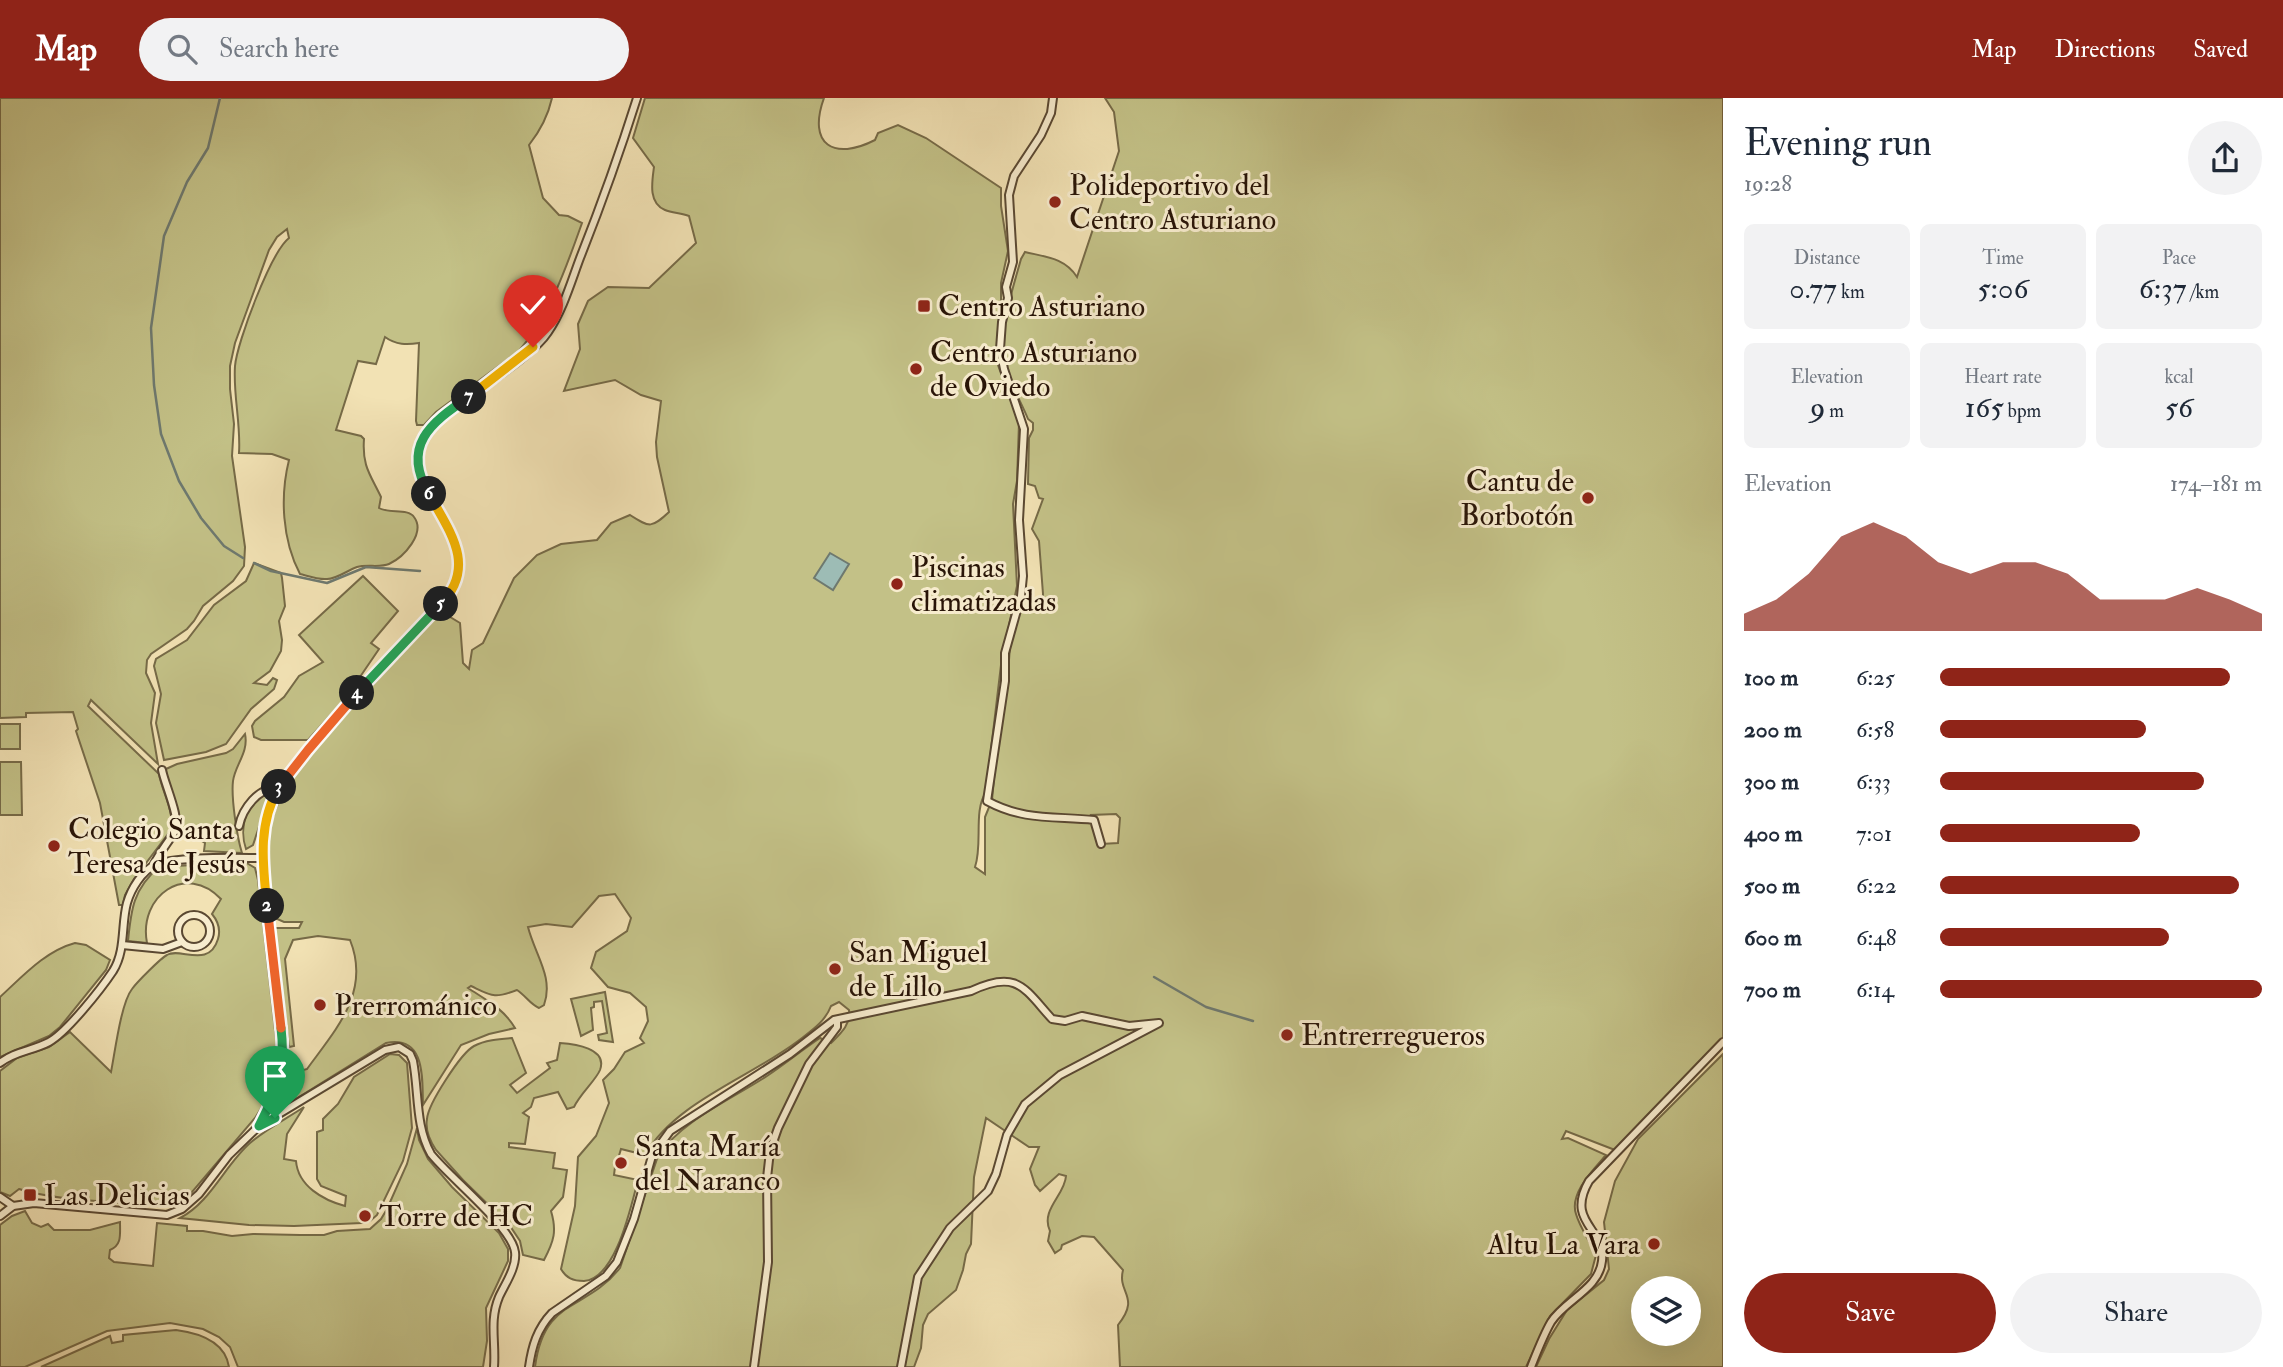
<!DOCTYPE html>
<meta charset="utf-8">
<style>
:root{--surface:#fff;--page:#f2f2f3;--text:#1f2937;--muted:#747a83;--accent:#8f2418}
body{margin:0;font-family:"IM FELL Double Pica",serif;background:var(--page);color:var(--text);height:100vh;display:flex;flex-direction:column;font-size:26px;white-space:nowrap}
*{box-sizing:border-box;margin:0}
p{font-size:23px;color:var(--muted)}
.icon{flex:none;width:38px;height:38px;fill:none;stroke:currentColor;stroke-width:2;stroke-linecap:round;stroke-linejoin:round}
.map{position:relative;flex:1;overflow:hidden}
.panel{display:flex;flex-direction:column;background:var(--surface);width:560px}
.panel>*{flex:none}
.fabs{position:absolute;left:1631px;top:1178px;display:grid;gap:14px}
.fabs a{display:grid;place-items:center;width:70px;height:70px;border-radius:50%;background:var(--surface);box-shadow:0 7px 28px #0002;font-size:35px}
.pin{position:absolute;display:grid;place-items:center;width:60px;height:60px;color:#fff;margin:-72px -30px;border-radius:50% 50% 50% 0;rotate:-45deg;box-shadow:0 0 7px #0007}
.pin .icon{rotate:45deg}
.km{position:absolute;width:35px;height:35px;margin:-18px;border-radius:50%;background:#222;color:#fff;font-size:19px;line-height:35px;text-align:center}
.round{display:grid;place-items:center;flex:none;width:74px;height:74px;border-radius:37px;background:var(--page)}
.summary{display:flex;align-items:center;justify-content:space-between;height:119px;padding:0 21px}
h1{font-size:38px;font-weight:600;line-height:52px}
.stats{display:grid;grid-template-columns:repeat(3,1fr);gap:10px;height:119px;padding:7px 21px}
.stats div{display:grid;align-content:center;border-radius:10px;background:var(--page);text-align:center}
.stats b{font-size:30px;font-weight:600}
.stats small{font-size:19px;font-weight:400}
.stats p{font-size:19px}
.chart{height:196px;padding:14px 21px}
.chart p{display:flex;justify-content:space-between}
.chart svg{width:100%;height:126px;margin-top:7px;fill:var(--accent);opacity:.7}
.cta{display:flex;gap:14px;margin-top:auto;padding:14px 21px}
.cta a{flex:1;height:80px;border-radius:42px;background:var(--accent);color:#fff;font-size:28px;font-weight:600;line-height:80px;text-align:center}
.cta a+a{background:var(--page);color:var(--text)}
ul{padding:0 21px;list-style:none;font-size:23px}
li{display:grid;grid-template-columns:112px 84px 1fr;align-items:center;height:52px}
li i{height:18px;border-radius:9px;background:var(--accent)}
header{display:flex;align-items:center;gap:42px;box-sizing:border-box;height:98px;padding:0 35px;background:var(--accent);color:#fff}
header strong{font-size:33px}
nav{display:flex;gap:38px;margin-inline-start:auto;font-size:24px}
.search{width:490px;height:63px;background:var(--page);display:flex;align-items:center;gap:18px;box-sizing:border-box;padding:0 24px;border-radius:38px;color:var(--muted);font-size:26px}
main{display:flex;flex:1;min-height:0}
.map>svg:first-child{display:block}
</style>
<header>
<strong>Map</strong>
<div class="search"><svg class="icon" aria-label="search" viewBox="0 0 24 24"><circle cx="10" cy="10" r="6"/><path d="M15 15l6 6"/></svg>Search here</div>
<nav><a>Map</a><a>Directions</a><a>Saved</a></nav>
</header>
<main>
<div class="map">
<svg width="1723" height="1269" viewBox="0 0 1723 1269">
<rect width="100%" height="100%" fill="#f2e2b4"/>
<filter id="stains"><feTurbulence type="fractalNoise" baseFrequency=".00286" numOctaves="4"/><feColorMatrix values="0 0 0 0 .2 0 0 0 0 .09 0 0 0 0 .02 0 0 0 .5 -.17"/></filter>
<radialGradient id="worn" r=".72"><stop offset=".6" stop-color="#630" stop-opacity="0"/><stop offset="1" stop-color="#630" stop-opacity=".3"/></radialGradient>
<g fill="#c3c187" stroke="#766a47" stroke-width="2" fill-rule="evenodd">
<path d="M0,0H552C548,18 540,33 529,47L543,100L559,117L568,118L582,125C566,170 550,217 518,254L436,314L424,327H417L416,323L419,245C407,247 396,247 385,239L376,266L358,263L336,332L361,338L364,341C362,368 370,376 381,399L379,410C389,416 408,410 414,419C426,435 404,459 389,466C380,470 367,466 357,469C348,472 337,481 327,481C319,482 308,478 300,476C282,442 280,398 289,362L272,356L239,355C241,326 233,297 235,268C237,244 271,154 289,140L287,131L277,139L269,152L235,245L230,268V291L234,326L232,358L245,449L244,468L233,483L203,508L194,523L187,531L151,556L147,562L146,575L155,595L151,625L158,666L91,602L88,608L159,676C162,694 175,714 171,732L134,781L125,797L123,807H119L100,705L76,633L78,631L73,614L26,615V619L0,620Z"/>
<path d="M645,0H824C807,47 834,63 875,42L878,35L898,27L926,40L1001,90V108L1008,153L1001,185V202L997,243L998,267L1019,325L1017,383L1013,406L1017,488L1001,567L986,694C973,713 983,746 975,769L985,776V719L992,702L997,649L1007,588L1010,549L1020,509L1034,507L1041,512L1043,496L1039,443L1032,431L1043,401L1039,400L1035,388L1028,386L1029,340L1033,332V325L1028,321C1022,306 1013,291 1008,275C996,238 1011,197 1021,161L1025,154C1046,159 1065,160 1077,179L1119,53L1114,14L1105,0H1723V943L1615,1052L1566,1033L1562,1041L1568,1040L1606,1057C1594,1071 1569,1095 1576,1116C1580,1130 1590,1143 1596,1157L1591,1176L1550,1218L1526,1269H1120L1118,1227C1141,1198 1117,1196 1123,1172L1094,1139L1082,1138L1062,1147L1061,1151L1055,1155L1048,1143L1050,1133C1040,1112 1065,1097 1066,1078L1059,1076L1040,1093L1035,1087L1030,1071L1039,1049H1029L986,1020L974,1079L971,1146L966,1156L963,1172L956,1192L928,1216L923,1227L921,1250L914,1269H535C544,1199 585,1214 620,1170L658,1058C681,1023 732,1001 767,978C785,966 802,952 820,940L831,945C840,936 851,927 849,912L839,904L831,908C825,924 811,933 798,943C751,979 675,1004 645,1057L621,1051L618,1061H616L614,1077L638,1082C631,1108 616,1181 584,1183C573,1183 566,1180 561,1171L575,1108L578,1059L596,1038L609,1005L603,982L614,971L625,954L644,945L640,940L648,923L646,909L630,895L608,889L591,870L596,854L627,833L631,820L615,796L599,798L572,829L546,826L528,829C535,857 554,879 544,907L539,910C530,906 526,898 517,892C494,901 492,898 471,888L468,890C486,902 503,910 515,930L489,936L461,947L423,1007C422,981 426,937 386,945L286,1007C286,991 290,974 307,971C336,931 371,894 350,842L318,838L293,842L285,861L294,948L289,949L274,830H299L302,824H284L275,820C269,790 263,755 271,725C281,686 310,657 336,628C368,590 403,554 437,518L450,519L460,525L463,565L469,571L472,552L483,545L514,480L537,457L561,446L597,442L611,425L630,417C650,430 652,430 669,414L657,359L656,344L661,303L641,297L615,282L564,293L580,251L578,226L588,203L608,189L649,190L696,145L689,118C681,115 672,115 665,112C648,105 652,84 654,69L633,40ZM1116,716L1120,720L1118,745L1101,746L1091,717Z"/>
<polygon points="254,465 281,475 282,480 285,508 279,523 282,542 281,553 270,573 254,585 267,587 273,580 277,582 274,591 251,611 226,646 206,654 164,662 156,625 161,596 154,568 156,561 187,542 214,507 246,483"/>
<polygon points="363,478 398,513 371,545 379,551 345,601 308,642 261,642 254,639 252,628 255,623 284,599 299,578 323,564 299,537"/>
<rect x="0" y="626" width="20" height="25"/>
<path d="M245,636C249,654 235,667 233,683C231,700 237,739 242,755L204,753L205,745L180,730C180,709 166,692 166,671L177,666L226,655L233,651Z"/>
<polygon points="0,664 21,664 22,717 0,717"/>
<path d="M270,696L253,747L246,751C239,732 245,699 270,696Z"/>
<path d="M245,764L255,770L258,782L278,959L273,987L265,1004L255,1020L187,1100L174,1106L159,1108C114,1103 61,1104 19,1091L10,1098L0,1094V973L17,960L49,949L70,934L111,974C115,954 121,905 132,891C137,884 161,860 167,857C180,849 209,871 218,841C221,831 217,822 212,816L221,801C186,764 138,798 147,845L128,843C131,812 133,791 159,769Z"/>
<path d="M75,845L86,847L110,862L106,872L60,929L49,938L0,959V899C22,879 45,853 75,845Z"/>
<polygon points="605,894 613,944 599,942 598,937 607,935 602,903 594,904 594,909 591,910 593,932 581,938 571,901"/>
<path d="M512,940L526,975L510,987L517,995L550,970L547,965L557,962L560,945C574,946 608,950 600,972C596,982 580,996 574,1009L567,1011L558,994L534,1000L531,1009L523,1015L529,1019L525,1046L509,1045V1049L555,1055L553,1070L567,1072L563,1099L551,1113C557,1133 554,1143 544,1162L523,1157L520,1143L510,1128L463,1082L436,1052C430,1043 425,1032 427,1021C428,1006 461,955 474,948C485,942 499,941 512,940Z"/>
<path d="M390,956L399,957L407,965L412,1030L403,1063L377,1117L370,1123L362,1125L294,1128L249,1127L180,1120C210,1105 225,1067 250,1045C266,1031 286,1021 304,1009L287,1036L284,1061L296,1063C298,1088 323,1102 345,1108L346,1098L321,1088L317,1081V1034L323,1032V1021L338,1006L354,979Z"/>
<path d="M1723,956V1269H1536L1549,1241L1567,1212L1604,1182L1609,1171L1604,1124L1615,1083L1638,1041ZM1643,1190H1689V1236H1643Z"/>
<path d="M417,1030L419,1042L428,1061L452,1089L499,1135L508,1151V1163L486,1210L487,1243L483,1269H238L230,1249L219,1239L203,1231L170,1225L107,1233L25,1269H0V1127L12,1118L25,1113L32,1125L41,1129L48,1126L54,1132H90L120,1124C120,1137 122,1147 110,1152L109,1160L114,1164L153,1168L157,1125L187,1128V1133H203L232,1138L253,1136L300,1137H324L337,1133L370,1131L381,1121L387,1111L407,1066Z"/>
<path d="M176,1232C199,1235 225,1243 229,1269H41L110,1238L112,1245L123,1243V1237Z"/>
</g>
<polygon fill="#9dbcb5" stroke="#6e796f" stroke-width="2" points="830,455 849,466 833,492 814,480"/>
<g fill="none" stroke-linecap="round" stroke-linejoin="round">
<g stroke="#6e796f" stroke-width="2.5">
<polyline points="220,0 208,50 187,84 164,138 151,230 154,287 161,336 179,383 201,420 224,448 243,460"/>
<polyline points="254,465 271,473 327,485 366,469 420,473"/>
<polyline points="1154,879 1206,909 1253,923"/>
</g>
<g stroke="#5a4832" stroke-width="10">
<g id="street">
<path d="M1053,0L1051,15L1041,37L1014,78L1009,97L1013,164L1006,189L1008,200L1002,224L1000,251L1004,271L1024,331L1019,422L1023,478L1021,498L1005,555V583L987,703C1024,723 1054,718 1094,722L1101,746"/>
<path d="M239,728C242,712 259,687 278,692"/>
<path d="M153,768C159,755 168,745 175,733C181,721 165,687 162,672"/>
<circle cx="194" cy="833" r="16"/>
<polyline points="122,847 163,851 182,844"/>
<path d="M0,965C15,953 32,953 49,944C67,934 101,891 113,873C126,852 121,827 127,805C131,791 142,773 155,767C175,758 237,760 262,760"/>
<path d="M259,1028L276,995L282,974V937L262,760L265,724L270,708L278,692L308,652L449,497C484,433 404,403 419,349C427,322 454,310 475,295C495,280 535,254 548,234C563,212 571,184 580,160C601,107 620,54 637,0"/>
<polyline points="0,1099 13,1108"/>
<path d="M0,1118L13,1108L34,1105L167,1117L182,1111L199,1096L229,1057L259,1028L385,952L399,949L410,956L413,963C419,993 415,1028 431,1056C449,1079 512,1129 515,1154C517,1169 505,1186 499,1199C489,1223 496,1244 494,1269"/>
<path d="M529,1269C532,1248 537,1231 552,1215L606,1178L617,1164L634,1121L652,1058L670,1033L790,956L834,922L971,893C1017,871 1024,890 1052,921L1065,923L1082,918L1129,928L1159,925L1060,977L1025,1006L1007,1037L996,1076L988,1093L950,1130L918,1179L901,1269"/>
<polyline points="754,1269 768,1164 767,1080 770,1053 778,1030 809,966 837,929 837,922"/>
<path d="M1531,1269C1537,1254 1543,1238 1551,1224C1565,1202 1599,1191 1602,1163C1606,1130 1565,1125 1589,1083L1723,944"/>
</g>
</g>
<use href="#street" stroke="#f7ecce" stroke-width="6"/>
</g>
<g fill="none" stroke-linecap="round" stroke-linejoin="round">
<g stroke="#fff" stroke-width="14">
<path id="split-1" d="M275,1020L259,1028C278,991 286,973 281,930"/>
</g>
<g stroke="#fff" stroke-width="14">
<polyline id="split-2" points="267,808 281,930"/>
</g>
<g stroke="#fff" stroke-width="14">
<path id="split-3" d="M267,808C263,767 257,727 279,689"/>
</g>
<g stroke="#fff" stroke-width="14">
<polyline id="split-4" points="279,689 308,652 357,595"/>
</g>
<g stroke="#fff" stroke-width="14">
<polyline id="split-5" points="357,595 441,506"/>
</g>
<g stroke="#fff" stroke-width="14">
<path id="split-6" d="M429,396C450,434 477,468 441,506"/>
</g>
<g stroke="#fff" stroke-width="14">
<path id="split-7" d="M429,396C401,348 430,325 469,299"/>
</g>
<g stroke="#fff" stroke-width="14">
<polyline id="split-8" points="469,299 533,249"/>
</g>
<use href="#split-1" stroke="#22a559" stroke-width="9"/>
<use href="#split-2" stroke="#f0652b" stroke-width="9"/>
<use href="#split-3" stroke="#f5b400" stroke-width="9"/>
<use href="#split-4" stroke="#f0652b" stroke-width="9"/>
<use href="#split-5" stroke="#22a559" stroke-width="9"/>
<use href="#split-6" stroke="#f5b400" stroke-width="9"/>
<use href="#split-7" stroke="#22a559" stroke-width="9"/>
<use href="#split-8" stroke="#f5b400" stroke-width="9"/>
</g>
<g fill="#8f2418" stroke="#f7ecce" stroke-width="2.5">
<circle cx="1055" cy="104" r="7"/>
<rect x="917" y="201" width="14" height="14" rx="3.5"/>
<circle cx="916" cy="271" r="7"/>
<circle cx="1588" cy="400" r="7"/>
<circle cx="897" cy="486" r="7"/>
<circle cx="54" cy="748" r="7"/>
<circle cx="835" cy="871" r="7"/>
<circle cx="320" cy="907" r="7"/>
<circle cx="1287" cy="937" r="7"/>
<circle cx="621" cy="1065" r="7"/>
<rect x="23" y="1090" width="14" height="14" rx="3.5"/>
<circle cx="365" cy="1118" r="7"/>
<circle cx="1654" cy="1146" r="7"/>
</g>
<g text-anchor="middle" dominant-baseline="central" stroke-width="6" stroke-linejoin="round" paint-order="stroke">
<g font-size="30" fill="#281407" stroke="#f7ecce" text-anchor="start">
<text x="1069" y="87">Polideportivo del<tspan x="1069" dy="34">Centro Asturiano</tspan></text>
<text x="938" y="208">Centro Asturiano</text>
<text x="930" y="254">Centro Asturiano<tspan x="930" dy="34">de Oviedo</tspan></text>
<text x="1574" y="383" text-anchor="end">Cantu de<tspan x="1574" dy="34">Borbotón</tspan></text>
<text x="911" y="469">Piscinas<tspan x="911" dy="34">climatizadas</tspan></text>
<text x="68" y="731">Colegio Santa<tspan x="68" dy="34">Teresa de Jesús</tspan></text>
<text x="849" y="854">San Miguel<tspan x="849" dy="34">de Lillo</tspan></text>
<text x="334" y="907">Prerrománico</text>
<text x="1301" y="937">Entrerregueros</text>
<text x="635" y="1048">Santa María<tspan x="635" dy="34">del Naranco</tspan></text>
<text x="44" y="1097">Las Delicias</text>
<text x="379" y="1118">Torre de HC</text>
<text x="1640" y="1146" text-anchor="end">Altu La Vara</text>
</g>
</g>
<rect width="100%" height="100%" filter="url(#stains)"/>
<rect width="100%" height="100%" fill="url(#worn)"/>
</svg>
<div class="fabs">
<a><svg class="icon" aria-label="layers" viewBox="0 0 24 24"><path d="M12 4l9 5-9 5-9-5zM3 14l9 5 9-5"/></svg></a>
</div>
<div class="pin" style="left:275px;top:1020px;background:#1e9e55"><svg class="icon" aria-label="arrive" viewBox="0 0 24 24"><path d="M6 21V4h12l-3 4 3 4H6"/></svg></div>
<div class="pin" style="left:533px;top:249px;background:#d93025"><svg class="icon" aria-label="check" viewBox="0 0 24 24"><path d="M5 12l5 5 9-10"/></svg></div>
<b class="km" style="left:267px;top:808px">2</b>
<b class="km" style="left:279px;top:689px">3</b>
<b class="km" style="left:357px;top:595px">4</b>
<b class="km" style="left:441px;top:506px">5</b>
<b class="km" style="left:429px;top:396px">6</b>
<b class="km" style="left:469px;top:299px">7</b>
</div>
<section class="panel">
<div class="summary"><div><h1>Evening run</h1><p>19:28</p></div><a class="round"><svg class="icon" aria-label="share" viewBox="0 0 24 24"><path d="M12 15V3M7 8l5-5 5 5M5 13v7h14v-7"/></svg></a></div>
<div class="stats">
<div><p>Distance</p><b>0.77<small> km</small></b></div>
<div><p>Time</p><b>5:06</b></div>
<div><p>Pace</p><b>6:37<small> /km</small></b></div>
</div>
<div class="stats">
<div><p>Elevation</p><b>9<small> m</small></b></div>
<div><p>Heart rate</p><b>165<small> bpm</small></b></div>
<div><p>kcal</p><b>56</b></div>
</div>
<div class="chart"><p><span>Elevation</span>174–181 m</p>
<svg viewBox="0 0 160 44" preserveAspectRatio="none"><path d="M0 44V38L10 33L20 24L30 11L40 6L50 11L60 20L70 24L80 20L90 20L100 24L110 33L120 33L130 33L140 29L150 33L160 38V44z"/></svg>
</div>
<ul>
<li><b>100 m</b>6:25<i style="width:90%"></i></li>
<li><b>200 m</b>6:58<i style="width:64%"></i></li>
<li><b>300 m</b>6:33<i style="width:82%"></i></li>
<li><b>400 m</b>7:01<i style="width:62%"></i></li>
<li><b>500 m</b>6:22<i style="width:93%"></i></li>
<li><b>600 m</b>6:48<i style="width:71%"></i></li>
<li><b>700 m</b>6:14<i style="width:100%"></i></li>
</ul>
<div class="cta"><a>Save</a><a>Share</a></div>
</section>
</main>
